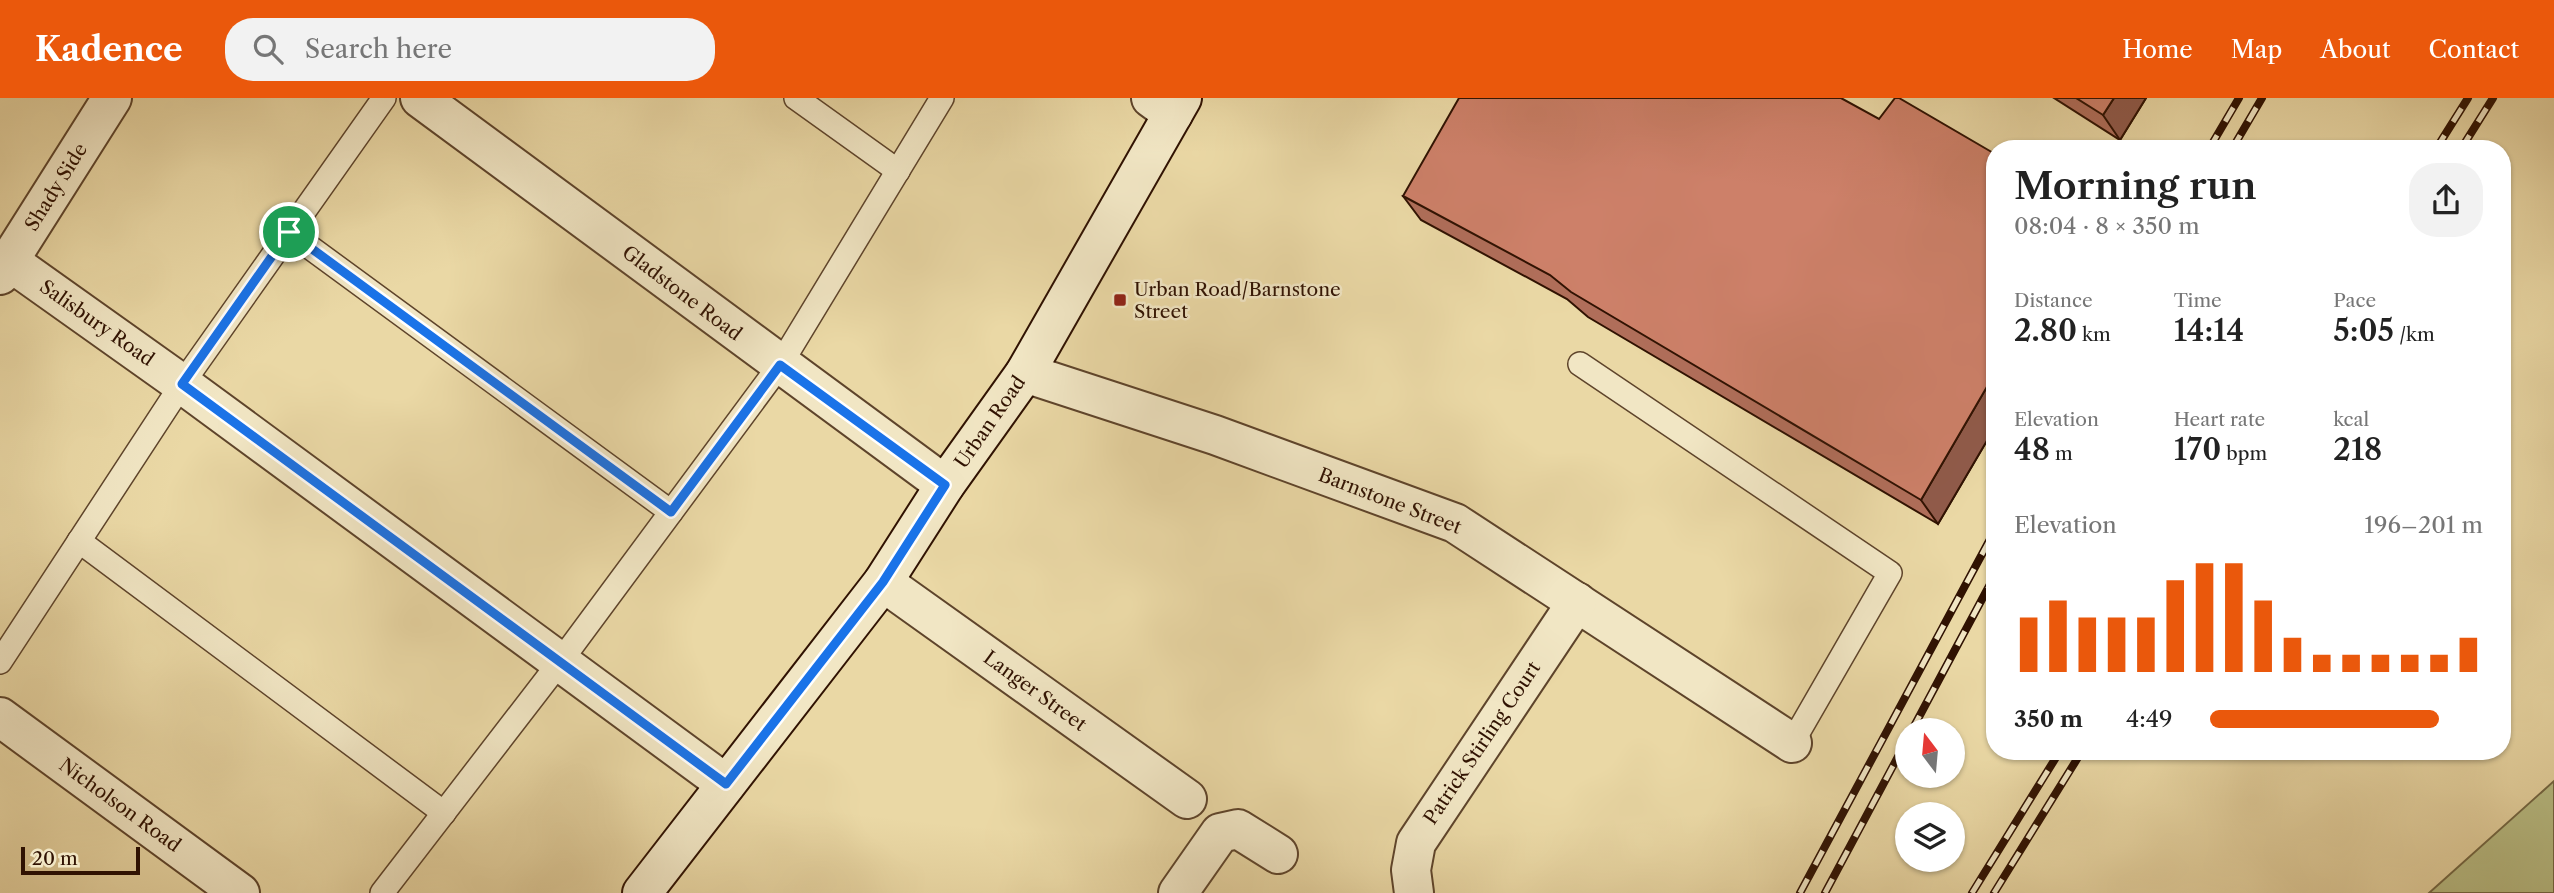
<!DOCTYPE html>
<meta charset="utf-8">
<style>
:root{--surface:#fff;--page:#f2f2f2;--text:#222;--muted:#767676;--accent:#ea580c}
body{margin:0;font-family:"Libre Caslon Text",serif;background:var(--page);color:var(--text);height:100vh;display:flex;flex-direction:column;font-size:26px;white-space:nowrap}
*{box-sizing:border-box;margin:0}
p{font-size:23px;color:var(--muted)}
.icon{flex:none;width:38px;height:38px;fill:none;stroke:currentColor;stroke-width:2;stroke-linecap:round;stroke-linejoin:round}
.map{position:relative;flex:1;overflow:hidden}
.side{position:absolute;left:1986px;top:42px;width:525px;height:620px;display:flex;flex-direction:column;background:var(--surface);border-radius:28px;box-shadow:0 2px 5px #0004}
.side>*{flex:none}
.needle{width:46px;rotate:344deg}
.buttons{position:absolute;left:1895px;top:620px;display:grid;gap:14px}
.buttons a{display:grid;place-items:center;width:70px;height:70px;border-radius:50%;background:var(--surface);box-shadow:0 2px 5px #0004;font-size:35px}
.scale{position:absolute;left:21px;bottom:18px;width:119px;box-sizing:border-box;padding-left:7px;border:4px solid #301202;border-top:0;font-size:19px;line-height:24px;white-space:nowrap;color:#301202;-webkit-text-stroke:5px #f1e6c4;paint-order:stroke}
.pin{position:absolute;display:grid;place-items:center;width:60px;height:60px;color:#fff;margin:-30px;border:4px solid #fff;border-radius:50%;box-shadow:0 2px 7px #0007}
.round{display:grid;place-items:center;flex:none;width:74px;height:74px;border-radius:28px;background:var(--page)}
.head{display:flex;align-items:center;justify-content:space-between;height:119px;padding:0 28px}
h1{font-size:38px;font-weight:600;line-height:52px}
.figures{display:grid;grid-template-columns:repeat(3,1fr);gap:10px;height:119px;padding:7px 28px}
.figures div{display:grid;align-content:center}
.figures b{font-size:30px;font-weight:600}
.figures small{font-size:19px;font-weight:400}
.figures p{font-size:19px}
.chart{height:196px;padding:14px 28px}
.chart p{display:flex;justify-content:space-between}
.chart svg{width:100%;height:126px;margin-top:7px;stroke:var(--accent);stroke-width:6}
ul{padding:0 28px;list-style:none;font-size:23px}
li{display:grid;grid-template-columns:112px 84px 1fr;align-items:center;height:52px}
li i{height:18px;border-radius:9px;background:var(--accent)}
header{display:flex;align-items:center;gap:42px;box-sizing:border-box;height:98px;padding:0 35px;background:var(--accent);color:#fff}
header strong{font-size:33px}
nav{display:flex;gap:38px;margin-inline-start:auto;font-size:24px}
.search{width:490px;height:63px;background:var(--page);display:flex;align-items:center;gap:18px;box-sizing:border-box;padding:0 24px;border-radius:28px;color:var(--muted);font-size:26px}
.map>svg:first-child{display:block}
</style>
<header>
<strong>Kadence</strong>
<div class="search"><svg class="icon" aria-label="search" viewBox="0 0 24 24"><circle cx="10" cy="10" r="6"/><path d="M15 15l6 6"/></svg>Search here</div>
<nav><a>Home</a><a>Map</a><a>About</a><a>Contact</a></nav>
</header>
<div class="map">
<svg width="2554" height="795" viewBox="0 0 2554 795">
<rect width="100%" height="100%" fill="#ead8a5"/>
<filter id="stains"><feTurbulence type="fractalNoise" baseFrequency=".00286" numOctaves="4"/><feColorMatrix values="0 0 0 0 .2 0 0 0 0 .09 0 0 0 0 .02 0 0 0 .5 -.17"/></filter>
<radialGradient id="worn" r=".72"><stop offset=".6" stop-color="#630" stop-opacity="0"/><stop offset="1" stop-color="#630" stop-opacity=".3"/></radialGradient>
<polygon fill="#b9be85" stroke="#746844" stroke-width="2" points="2554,683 2554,795 2429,795"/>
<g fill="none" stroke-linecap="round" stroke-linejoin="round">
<g stroke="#5e442b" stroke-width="26">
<g id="lane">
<polyline points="796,0 898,73"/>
<polyline points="289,134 671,414"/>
<polyline points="1580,266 1890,475 1792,645"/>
<polyline points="79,443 444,715"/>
<polyline points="0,564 182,286 384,0"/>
<polyline points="382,795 560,564 780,267 942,0"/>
</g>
</g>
<g stroke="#5e442b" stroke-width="42">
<g id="street">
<polyline points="420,0 945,387"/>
<polyline points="1151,0 1173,16"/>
<polyline points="9,163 182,286 726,686"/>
<polyline points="0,177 112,0"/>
<polyline points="1025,275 1215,337 1455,425 1792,645"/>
<polyline points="883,484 1187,701"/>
<polyline points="0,619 240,795"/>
<polyline points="1178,795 1220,735 1238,731 1278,756"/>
<polyline points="1414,795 1411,772 1416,745 1577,504"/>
</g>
</g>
<g stroke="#301202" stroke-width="42">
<polyline id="secondary" points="642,795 883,484 945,387 1025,275 1182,0"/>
</g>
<use href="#lane" stroke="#f1e6c4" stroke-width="23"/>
<use href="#street" stroke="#f1e6c4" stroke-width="38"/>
<use href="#secondary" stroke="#f1e6c4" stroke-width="38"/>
<g stroke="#301202" stroke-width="8">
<g id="rail">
<polyline points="2209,51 2239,0"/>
<polyline points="2232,51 2262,0"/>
<polyline points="2436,51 2468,0"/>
<polyline points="2461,51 2493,0"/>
<polyline points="1912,632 1995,477"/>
<polyline points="1800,795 1995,432"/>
<polyline points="1825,795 1908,640"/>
<polyline points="1972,795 2060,653"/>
<polyline points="1994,795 2082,653"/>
</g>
</g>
<use href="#rail" stroke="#f1e6c4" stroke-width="5" stroke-dasharray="16" stroke-linecap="butt"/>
</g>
<g fill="#b06e5a" stroke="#301202" stroke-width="2">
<polygon points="2054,0 2146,0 2120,42"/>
<polygon points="1879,21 1995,56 1995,329 1938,426 1588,219 1567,201 1421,122 1403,98"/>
</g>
<g fill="#905a4a" stroke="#301202" stroke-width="2">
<polygon points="2114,0 2146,0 2120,42 2103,17"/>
<polygon points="1995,275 1995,329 1938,426 1921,402"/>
</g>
<g fill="#cd8069" stroke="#301202" stroke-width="2">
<polygon points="1459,0 1841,0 1879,21 1895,0 1899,0 1995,56 1995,275 1921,402 1571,194 1550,177 1403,98"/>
<polygon points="2076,0 2114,0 2103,17"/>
</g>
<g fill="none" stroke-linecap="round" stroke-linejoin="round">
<g stroke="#fff" stroke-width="14">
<polygon id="route" points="289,134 671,414 780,267 945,387 883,484 726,686 182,286"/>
</g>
<use href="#route" stroke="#1a73e8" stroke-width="9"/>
</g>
<rect fill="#8f2418" stroke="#f1e6c4" stroke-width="2.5" x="1113" y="195" width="14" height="14" rx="3.5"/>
<g text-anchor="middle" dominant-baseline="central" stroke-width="5" stroke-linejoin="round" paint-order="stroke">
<g font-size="19" fill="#301202" stroke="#f1e6c4">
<text transform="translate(56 89) rotate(-58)">Shady Side</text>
<text transform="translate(682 195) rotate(37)">Gladstone Road</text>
<text transform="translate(97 225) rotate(35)">Salisbury Road</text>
<text transform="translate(990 324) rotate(-55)">Urban Road</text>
<text transform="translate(1390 403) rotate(21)">Barnstone Street</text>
<text transform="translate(1035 593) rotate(36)">Langer Street</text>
<text transform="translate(1482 645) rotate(-56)">Patrick Stirling Court</text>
<text transform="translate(120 707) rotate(36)">Nicholson Road</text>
</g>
<g font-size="19" fill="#301202" stroke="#f1e6c4" text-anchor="start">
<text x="1134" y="191">Urban Road/Barnstone<tspan x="1134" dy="22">Street</tspan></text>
</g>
</g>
<rect width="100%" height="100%" filter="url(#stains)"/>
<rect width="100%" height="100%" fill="url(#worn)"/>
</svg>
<div class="buttons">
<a><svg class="needle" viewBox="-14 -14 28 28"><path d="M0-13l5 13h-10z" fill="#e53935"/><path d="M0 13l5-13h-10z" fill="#767676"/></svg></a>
<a><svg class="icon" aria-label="layers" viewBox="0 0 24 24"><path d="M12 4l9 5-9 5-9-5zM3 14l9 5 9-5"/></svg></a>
</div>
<div class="scale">20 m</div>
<div class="pin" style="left:289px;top:134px;background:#1e9e55"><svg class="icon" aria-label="arrive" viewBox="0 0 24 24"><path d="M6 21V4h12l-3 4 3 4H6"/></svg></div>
<section class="side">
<div class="head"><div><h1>Morning run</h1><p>08:04 · 8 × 350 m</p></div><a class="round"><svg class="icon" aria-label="share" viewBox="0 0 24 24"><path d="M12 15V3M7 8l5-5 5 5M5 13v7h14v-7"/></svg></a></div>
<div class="figures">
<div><p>Distance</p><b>2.80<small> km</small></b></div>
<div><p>Time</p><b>14:14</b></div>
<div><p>Pace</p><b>5:05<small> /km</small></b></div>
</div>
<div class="figures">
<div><p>Elevation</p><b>48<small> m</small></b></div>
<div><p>Heart rate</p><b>170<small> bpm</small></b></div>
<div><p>kcal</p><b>218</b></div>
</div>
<div class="chart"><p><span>Elevation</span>196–201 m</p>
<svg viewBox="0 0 160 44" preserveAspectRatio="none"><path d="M5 44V25M15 44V19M25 44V25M35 44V25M45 44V25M55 44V12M65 44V6M75 44V6M85 44V19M95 44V32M105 44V38M115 44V38M125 44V38M135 44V38M145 44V38M155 44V32"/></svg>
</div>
<ul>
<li><b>350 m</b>4:49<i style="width:84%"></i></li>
</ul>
</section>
</div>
